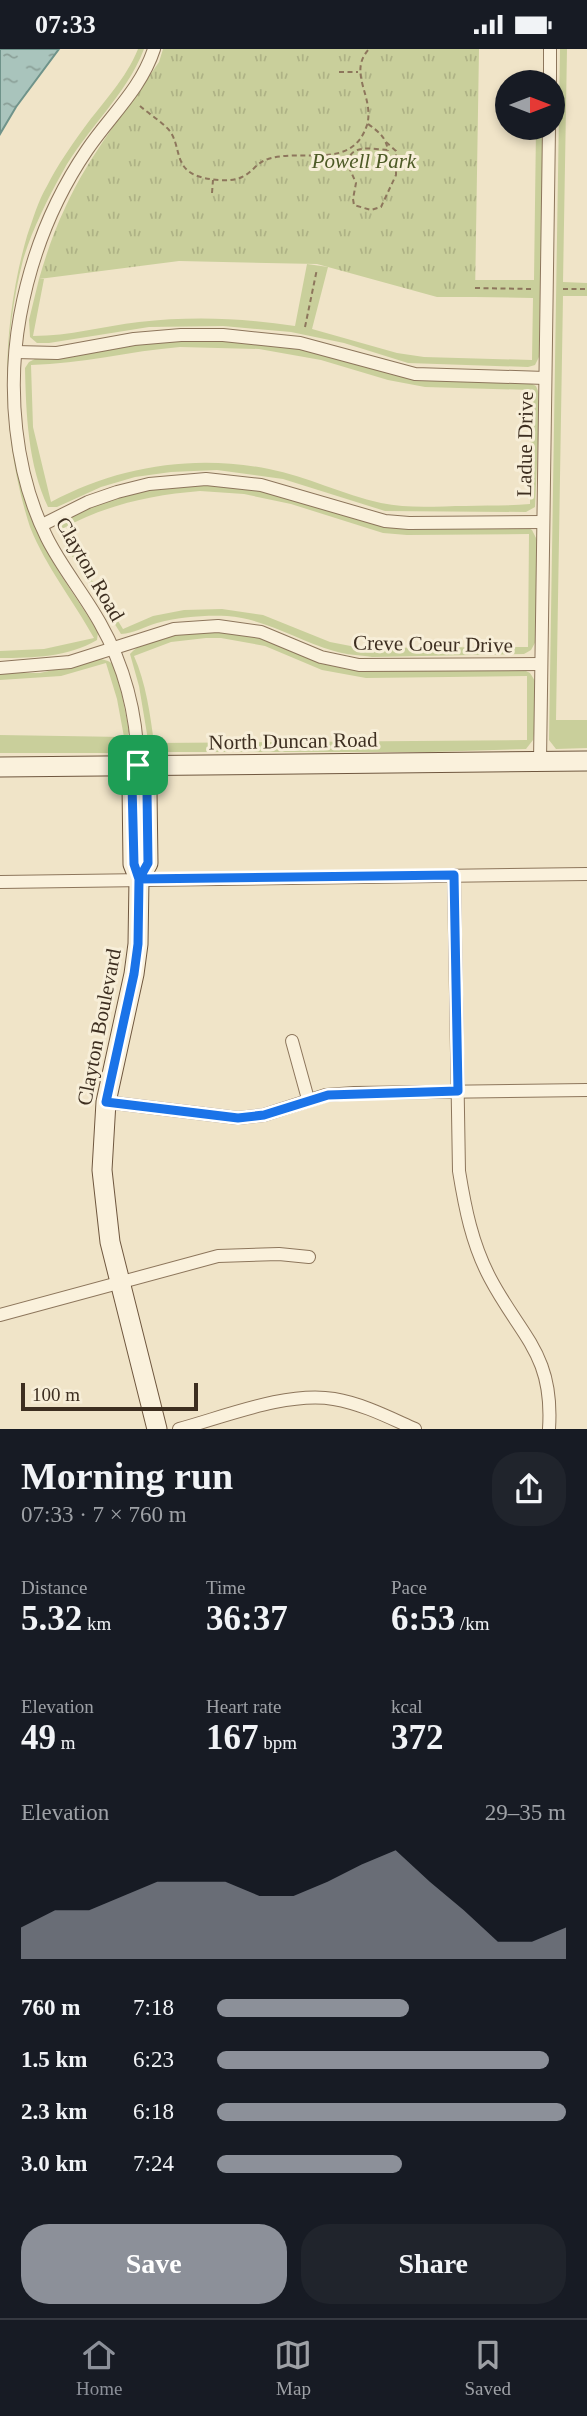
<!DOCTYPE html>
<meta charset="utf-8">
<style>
:root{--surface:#171b24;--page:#20242c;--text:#f1f3f6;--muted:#9ea1a6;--line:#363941;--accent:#8c9099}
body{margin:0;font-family:"Times New Roman",serif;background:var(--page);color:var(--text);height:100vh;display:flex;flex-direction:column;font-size:26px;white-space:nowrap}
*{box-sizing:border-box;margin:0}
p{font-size:23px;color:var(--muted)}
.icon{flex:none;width:38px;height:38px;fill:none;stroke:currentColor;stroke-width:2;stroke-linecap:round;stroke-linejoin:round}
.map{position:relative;height:1380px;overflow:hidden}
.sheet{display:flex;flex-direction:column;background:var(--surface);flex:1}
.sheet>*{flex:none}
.needle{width:46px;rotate:90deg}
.fabs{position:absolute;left:495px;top:21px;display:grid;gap:14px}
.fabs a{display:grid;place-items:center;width:70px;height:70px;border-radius:50%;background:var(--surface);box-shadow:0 4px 10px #0003;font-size:35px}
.scale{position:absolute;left:21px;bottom:18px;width:177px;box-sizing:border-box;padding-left:7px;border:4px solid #3d2e20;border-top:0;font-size:19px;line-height:24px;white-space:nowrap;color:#3d2e20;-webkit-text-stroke:5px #f7eed8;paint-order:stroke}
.pin{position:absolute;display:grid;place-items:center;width:60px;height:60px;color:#fff;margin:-30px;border-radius:14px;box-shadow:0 4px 10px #0006}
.round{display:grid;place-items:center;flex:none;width:74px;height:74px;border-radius:28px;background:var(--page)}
.summary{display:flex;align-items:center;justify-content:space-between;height:119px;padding:0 21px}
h1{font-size:38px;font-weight:600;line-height:52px}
.figures{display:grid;grid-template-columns:repeat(3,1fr);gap:10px;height:119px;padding:7px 21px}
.figures div{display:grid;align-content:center}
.figures b{font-size:35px;font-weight:600}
.figures small{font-size:19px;font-weight:400}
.figures p{font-size:19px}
.chart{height:196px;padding:14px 21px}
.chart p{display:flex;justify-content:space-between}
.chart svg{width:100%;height:126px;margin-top:7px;fill:var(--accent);opacity:.7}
.cta{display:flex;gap:14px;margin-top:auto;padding:14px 21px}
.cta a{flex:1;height:80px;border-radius:28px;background:var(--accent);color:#fff;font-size:28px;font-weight:600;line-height:80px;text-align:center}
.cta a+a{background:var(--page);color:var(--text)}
ul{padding:0 21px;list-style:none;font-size:23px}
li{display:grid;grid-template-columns:112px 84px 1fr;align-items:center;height:52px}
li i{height:18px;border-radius:9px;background:var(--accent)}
.status{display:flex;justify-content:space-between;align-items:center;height:49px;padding:0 35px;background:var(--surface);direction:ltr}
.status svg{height:19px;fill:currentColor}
.tab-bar{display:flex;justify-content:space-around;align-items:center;height:98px;border-top:2px solid var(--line);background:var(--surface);font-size:19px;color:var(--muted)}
.tab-bar a{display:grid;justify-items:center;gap:4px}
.tab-bar .current{color:var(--accent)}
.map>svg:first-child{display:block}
</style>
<div class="status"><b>07:33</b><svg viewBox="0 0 49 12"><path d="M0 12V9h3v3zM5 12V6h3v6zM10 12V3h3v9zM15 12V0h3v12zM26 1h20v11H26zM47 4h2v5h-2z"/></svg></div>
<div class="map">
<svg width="587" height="1380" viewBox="0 0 587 1380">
<defs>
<pattern id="park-tufts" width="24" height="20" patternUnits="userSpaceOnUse" patternTransform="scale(1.75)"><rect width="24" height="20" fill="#c9cf9b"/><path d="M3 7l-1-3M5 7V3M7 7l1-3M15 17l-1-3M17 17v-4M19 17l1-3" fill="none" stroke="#aeb285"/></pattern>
<pattern id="water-ripples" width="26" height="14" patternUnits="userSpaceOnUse" patternTransform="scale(1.75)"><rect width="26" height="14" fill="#a9c4bc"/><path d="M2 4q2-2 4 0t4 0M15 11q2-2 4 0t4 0" fill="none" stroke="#8ba098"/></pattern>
</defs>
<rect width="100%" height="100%" fill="#f0e4c8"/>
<g fill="#c9cf9b" fill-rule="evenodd">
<path d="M138,0H144C126,47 86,80 62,124C47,151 32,181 23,211C0,301 1,402 40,488C55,522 79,551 98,583L97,591C68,608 33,609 0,609V602L44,600L94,589C73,551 46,518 30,478C0,386 0,280 27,187C33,170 38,152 47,137C57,117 71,97 84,79C103,53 126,30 138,0Z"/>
<polygon points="560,0 567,0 563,233 587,234 587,247 563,247 556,671 587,671 587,699 556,700 549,691"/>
<path d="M536,79H543L539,308L535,316L528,318L408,314L344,294L291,283L223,277L149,278L49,294H37L30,288L29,271L39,230H44L33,287C70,287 103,277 139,273C192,267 243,269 295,277L307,215L328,218L312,280L397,304L424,308L532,311L533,249L475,248V231H534Z"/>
<path d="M197,291L284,296L393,325L528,333L536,337L540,347L535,458L526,463L385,462L283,430L217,421L171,423L135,428L101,438L57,458H48C28,416 26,365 25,319L29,313L37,309L79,306L145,294ZM180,298L259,300L321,311L388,331L425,338L531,341L530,455C510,457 487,456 466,457C438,457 409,460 381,454C343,446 307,427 269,420C194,405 118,417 51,453L33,378L31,316C81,315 130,302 180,298Z"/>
<path d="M198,436H224L265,442L370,474L527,478L532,481L537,491L536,592L531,601L524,605L372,608C360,606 346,606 334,602C297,591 266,570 227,567C205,566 178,568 157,574C144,578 134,584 121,585L62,491L57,481C69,461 125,444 148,440C164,438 182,437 198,436ZM200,442L244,445L291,455L383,484L407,486L529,485L528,598L361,599L330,593L263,566L222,560L184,561L153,567L123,580C103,546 79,515 62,480C105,456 151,446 200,442Z"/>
<path d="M216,581L257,586L322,613L524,621L530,624L535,632L534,685L533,691L526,700L430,703H159L149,697L139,637L130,605C147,585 192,583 216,581ZM206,589H221L265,597L322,621L366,629L527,627V691L154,694C150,665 146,634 134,607L171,593Z"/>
<polygon points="101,610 108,612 113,615 122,646 129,682 124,700 116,704 0,704 0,686 124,688 117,650 106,614 61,627 0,631 0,624 40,624"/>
</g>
<path fill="url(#park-tufts)" d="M163,0H479L475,248H437L317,215L179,212L39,230C46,206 54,182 65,159C89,106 127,60 159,13Z"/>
<polygon fill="url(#water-ripples)" stroke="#6f938a" stroke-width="2" points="0,0 59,0 16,58 0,85"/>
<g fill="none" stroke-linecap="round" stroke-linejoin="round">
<g stroke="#8d765c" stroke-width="14">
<g id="street">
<polyline points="550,33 550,0"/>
<polyline points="16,303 57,304 134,290 181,286 223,286 300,294 415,325 545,329"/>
<polyline points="42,476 88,453 117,443 149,435 206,430 261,436 385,472 409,474 543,473"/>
<polyline points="0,619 70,613 174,580 218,577 261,583 321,608 359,616 541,615"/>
<polyline points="540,712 549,79"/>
<path d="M138,716C137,666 125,618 100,574C84,545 62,519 47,489C14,423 7,339 20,267C31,207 53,151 87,101C110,67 141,40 154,0"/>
<path d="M454,826L459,1122C465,1159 472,1195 490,1229C521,1288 554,1305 549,1380"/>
<polyline points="0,833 587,825"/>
<polyline points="292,992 308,1050"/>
<polyline points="106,1053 238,1069 264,1066 326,1046 354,1044 587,1041"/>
<polyline points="0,1266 218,1207 279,1205 309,1208"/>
<path d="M179,1380C224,1368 287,1342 334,1350C363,1355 388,1368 415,1380"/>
</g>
</g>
<g stroke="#6f573f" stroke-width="21">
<g id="secondary">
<polyline points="138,716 132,735 133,815 139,830 138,895 134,925 106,1053 102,1121 110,1193 157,1380"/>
<polyline points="138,716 147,734 147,743 148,814 139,830"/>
<polyline points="0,718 587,712"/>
</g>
</g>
<g stroke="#8d765c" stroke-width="2" stroke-dasharray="5 3.5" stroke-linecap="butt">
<polyline points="339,23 358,23"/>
<path d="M140,57C149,65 161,72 169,81C181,96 174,117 195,126C206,131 231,134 242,128C252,124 257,113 268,110C303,99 352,122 367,76C375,48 347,24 369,0"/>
<path d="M368,75C379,83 386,88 388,102"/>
<path d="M386,93L396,102V126L381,158L371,161L354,156L353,150L356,134L348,116C348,94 372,100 388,101"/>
<polyline points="212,144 213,131"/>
<polyline points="475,239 533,240"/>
<polyline points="563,240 587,240"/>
<polyline points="305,278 317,220"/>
</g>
<use href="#street" stroke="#faf1dc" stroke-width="12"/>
<use href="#secondary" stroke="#faf1dc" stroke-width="19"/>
</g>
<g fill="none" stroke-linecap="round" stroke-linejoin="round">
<g stroke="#fff" stroke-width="14">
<polyline id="route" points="138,716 132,735 134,815 139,830 138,895 134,925 106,1053 238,1069 264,1066 328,1046 458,1042 454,826 139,830 148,814 147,743 147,734 138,716"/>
</g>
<use href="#route" stroke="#1a73e8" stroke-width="9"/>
</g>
<g text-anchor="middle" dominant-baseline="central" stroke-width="6" stroke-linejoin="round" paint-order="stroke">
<g font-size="21" font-style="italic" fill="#4d5a26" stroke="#f7eed8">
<text x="364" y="112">Powell Park</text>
</g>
<g font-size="21" fill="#3d2e20" stroke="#f7eed8">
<text transform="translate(525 395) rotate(-89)">Ladue Drive</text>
<text transform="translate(90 520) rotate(60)">Clayton Road</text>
<text transform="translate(433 595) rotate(1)">Creve Coeur Drive</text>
<text transform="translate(293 692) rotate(-1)">North Duncan Road</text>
<text transform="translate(99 978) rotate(-79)">Clayton Boulevard</text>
</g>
</g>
</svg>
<div class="fabs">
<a><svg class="needle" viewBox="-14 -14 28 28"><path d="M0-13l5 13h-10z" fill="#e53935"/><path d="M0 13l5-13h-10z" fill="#9ea1a6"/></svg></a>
</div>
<div class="scale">100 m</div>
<div class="pin" style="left:138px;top:716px;background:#1e9e55"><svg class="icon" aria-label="arrive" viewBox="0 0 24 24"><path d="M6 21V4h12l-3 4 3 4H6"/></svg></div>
</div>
<section class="sheet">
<div class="summary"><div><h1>Morning run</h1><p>07:33 · 7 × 760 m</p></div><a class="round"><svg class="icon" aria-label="share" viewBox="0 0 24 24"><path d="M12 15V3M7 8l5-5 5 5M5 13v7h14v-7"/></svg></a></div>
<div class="figures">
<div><p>Distance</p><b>5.32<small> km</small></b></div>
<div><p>Time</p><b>36:37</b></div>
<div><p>Pace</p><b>6:53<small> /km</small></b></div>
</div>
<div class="figures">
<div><p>Elevation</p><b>49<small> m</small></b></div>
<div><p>Heart rate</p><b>167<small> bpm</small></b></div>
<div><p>kcal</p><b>372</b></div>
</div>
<div class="chart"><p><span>Elevation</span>29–35 m</p>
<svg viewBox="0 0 160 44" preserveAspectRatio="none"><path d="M0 44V33L10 27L20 27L30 22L40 17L50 17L60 17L70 22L80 22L90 17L100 11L110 6L120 17L130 27L140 38L150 38L160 33V44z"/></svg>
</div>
<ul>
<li><b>760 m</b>7:18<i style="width:55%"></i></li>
<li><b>1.5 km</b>6:23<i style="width:95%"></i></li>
<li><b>2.3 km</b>6:18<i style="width:100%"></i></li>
<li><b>3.0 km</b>7:24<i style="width:53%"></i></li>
</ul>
<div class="cta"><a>Save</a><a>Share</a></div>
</section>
<nav class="tab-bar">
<a class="current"><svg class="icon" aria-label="home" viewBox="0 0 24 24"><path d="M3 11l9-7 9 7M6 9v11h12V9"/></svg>Home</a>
<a><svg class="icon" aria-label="map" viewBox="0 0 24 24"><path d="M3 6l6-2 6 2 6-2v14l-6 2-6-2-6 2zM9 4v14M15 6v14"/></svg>Map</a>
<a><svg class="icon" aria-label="saved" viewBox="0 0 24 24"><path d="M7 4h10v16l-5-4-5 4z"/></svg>Saved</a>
</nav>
